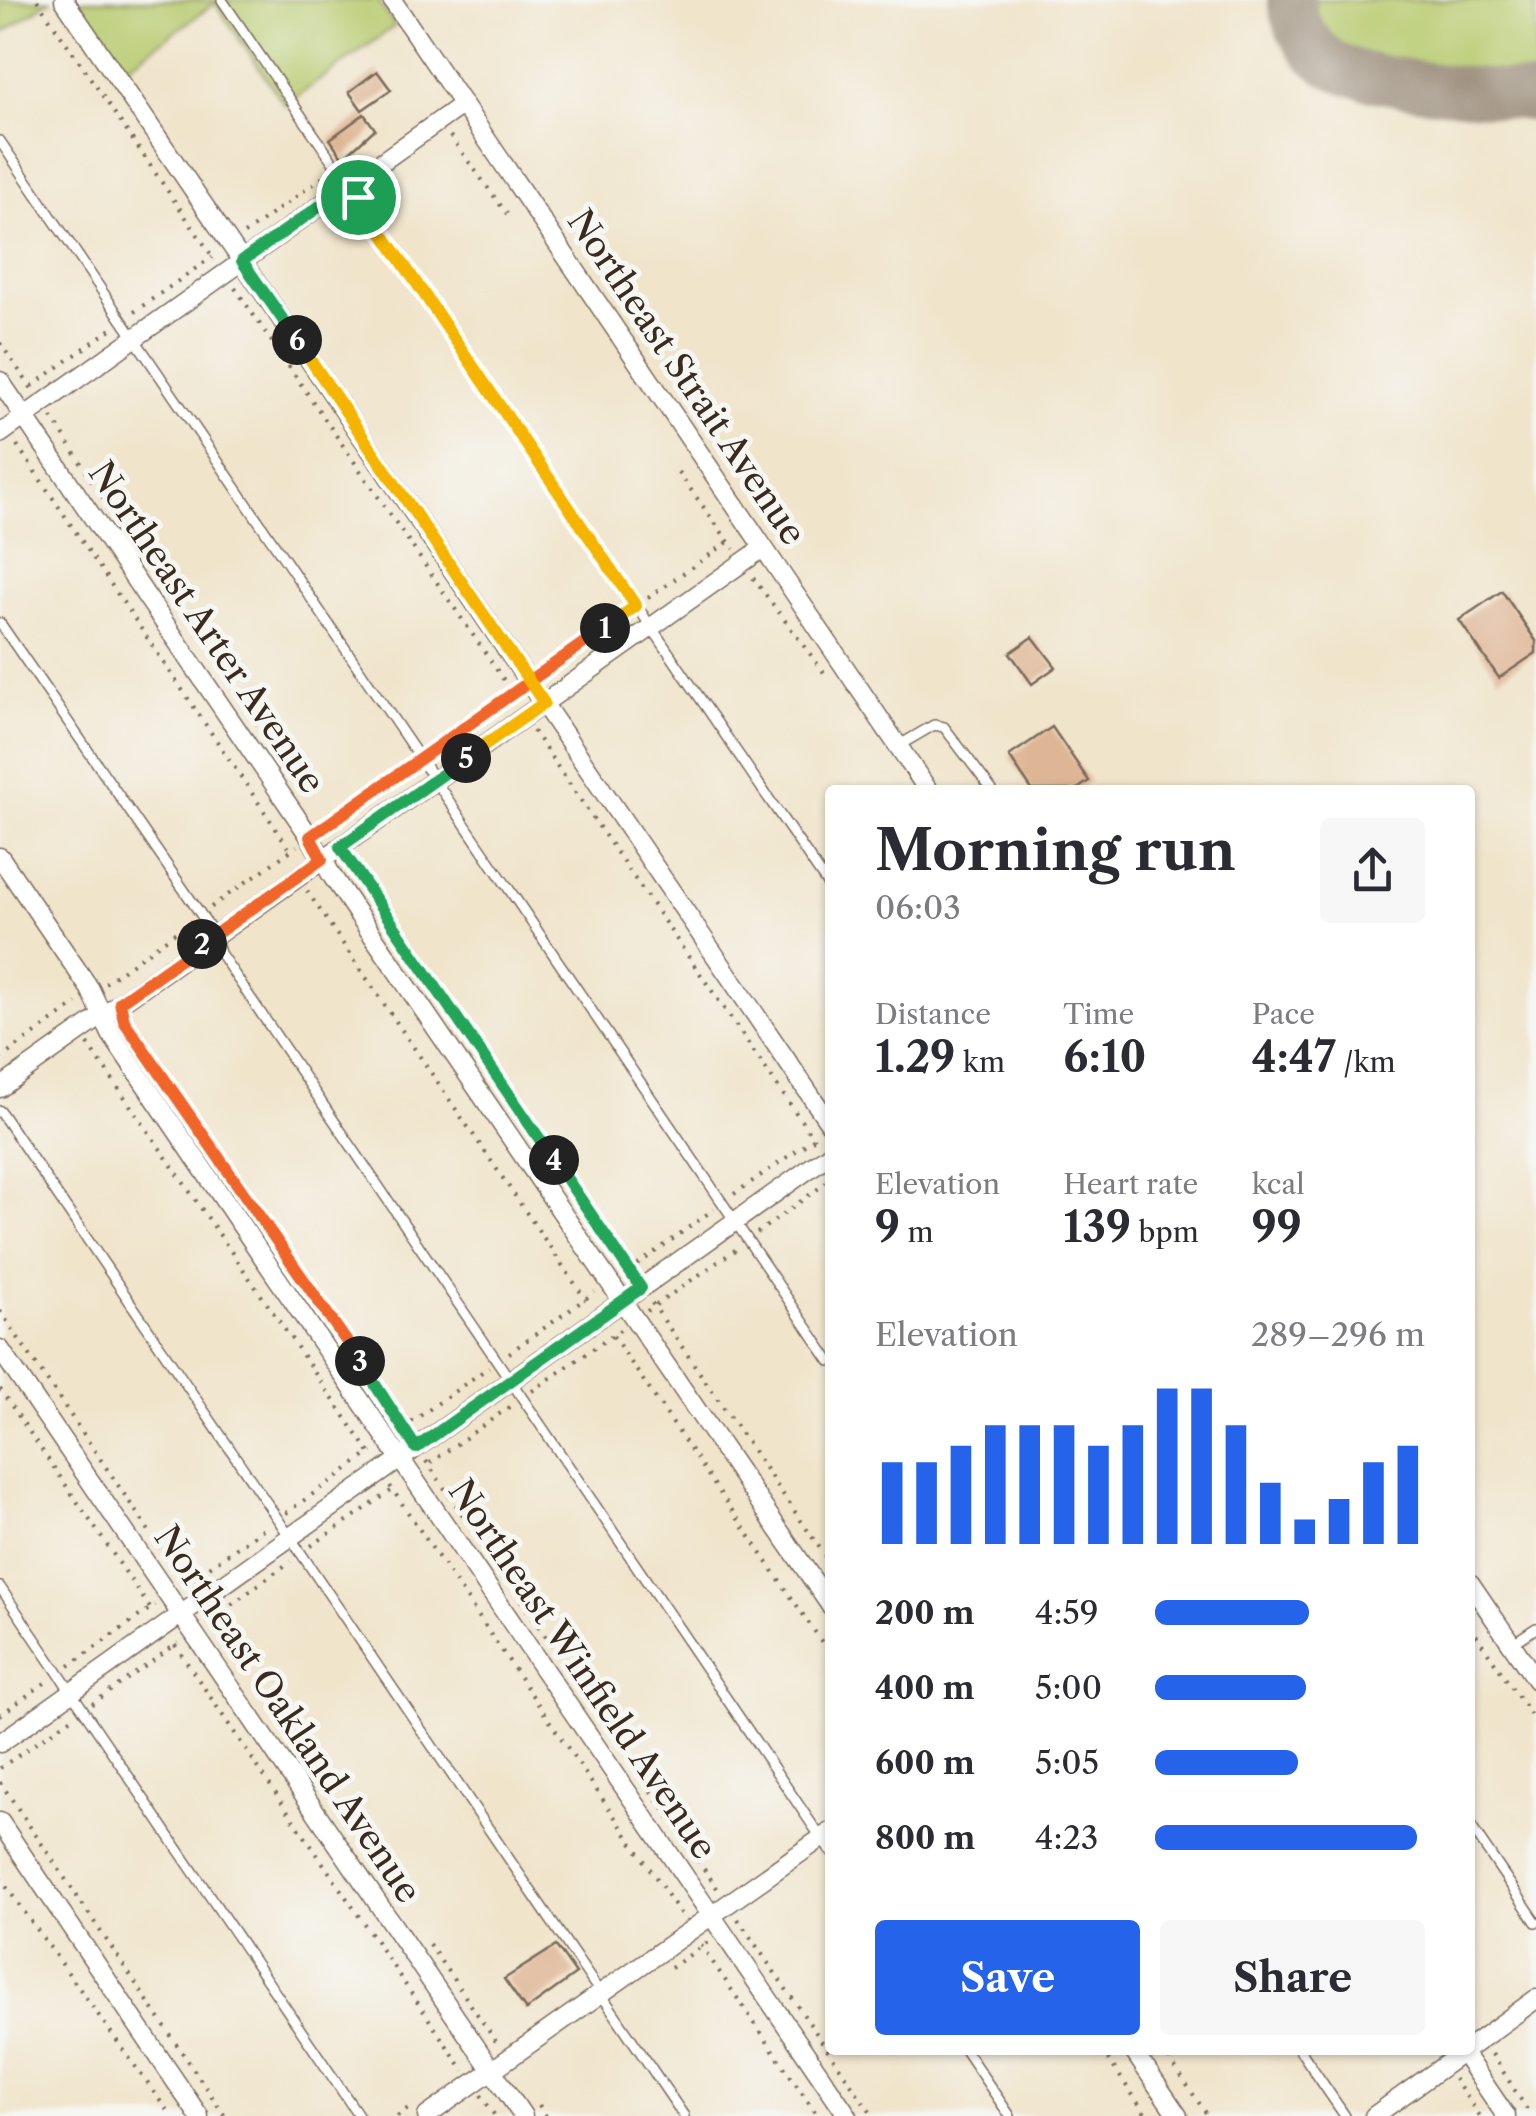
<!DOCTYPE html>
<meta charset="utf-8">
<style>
:root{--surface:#fff;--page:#f7f7f7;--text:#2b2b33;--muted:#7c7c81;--accent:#2563eb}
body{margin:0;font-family:"Libre Caslon Text",serif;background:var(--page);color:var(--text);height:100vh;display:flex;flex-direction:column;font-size:38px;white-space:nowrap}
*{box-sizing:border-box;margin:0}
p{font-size:32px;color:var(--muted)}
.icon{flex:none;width:55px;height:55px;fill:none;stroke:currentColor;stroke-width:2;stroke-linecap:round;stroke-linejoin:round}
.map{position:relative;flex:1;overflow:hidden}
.panel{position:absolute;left:825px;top:785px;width:650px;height:1270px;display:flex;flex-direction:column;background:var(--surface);border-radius:10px;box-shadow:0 2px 8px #0004}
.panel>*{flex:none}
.pin{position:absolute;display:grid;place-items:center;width:85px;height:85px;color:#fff;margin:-42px;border:5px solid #fff;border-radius:50%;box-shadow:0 2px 10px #0007}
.km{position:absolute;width:50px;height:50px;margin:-25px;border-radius:50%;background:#222;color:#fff;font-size:28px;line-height:50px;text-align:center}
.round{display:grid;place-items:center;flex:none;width:105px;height:105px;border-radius:10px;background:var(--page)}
.headline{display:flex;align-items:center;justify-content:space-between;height:170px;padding:0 50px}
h1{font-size:55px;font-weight:700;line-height:75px}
.stats{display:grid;grid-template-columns:repeat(3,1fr);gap:15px;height:170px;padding:10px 50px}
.stats div{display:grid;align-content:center}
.stats b{font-size:42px;font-weight:700}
.stats small{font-size:28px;font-weight:400}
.stats p{font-size:28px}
.chart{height:280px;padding:20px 50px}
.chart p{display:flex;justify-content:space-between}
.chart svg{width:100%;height:180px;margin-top:10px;stroke:var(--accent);stroke-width:6}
.primary-button{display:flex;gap:20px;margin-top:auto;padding:20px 50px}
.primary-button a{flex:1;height:115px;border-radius:10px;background:var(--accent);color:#fff;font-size:40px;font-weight:700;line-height:115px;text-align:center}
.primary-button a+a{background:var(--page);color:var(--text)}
ul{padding:0 50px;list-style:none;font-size:32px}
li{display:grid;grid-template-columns:160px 120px 1fr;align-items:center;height:75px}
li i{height:25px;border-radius:12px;background:var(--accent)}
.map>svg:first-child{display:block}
</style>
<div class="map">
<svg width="1536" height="2116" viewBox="0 0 1536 2116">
<rect width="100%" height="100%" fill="#f6f6f2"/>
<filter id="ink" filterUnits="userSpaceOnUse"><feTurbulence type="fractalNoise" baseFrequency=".01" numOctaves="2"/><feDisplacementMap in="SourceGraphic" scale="20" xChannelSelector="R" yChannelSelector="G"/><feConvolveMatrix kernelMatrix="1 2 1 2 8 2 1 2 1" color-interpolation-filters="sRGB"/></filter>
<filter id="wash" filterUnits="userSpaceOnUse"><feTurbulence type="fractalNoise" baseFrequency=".0048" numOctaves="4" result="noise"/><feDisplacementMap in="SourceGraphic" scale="40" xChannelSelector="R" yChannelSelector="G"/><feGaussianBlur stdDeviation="2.25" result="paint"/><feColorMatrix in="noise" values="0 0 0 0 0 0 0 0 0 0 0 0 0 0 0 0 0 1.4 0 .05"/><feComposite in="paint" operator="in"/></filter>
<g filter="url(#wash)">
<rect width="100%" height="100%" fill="#f0e4ca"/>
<g fill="#b8cb6f" stroke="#7a7a46" stroke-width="2.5">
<polygon points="0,0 50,0 0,35"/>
<polygon points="75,0 378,0 395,26 285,105 215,3 123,69"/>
<polygon points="1307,0 1536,0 1536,80 1347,51 1318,27"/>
</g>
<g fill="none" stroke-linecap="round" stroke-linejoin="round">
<path stroke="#968774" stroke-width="48" d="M1291,0C1294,27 1312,55 1338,67C1381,86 1485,91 1536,98"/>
</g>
<g id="blocks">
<g fill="#dfb695">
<polygon points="377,71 391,90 362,110 349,92"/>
<polygon points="364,114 375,129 343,158 330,139"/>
<polygon points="1502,591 1536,641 1536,653 1499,678 1459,620"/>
<polygon points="1033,637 1056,667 1032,684 1010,653"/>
<polygon points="1052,727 1089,781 1076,790 1032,790 1009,756"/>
<polygon points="556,1946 576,1974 526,2010 504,1979"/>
</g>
</g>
</g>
<g filter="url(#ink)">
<use href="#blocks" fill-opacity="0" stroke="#7a6b5a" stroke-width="2.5"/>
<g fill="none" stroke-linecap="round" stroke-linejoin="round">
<g stroke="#7a6b5a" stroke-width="12">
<g id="lane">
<polyline points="222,0 830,888"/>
<polyline points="0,141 830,1361"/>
<polyline points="0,623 215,935 220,953 830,1851"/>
<polyline points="898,746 934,725 944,727 992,790"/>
<polyline points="0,1111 684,2116"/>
<polyline points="0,1587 359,2116"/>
<polyline points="1512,1644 1536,1628"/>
<polyline points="1470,1825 1536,1922"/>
<polyline points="965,2050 1010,2116"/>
<polyline points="1300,2050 1345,2116"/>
</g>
</g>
<g stroke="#7a6b5a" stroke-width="21">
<g id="street">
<polyline points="64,0 830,1124"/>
<polyline points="392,0 928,790"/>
<polyline points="0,381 310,837 332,876 830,1605"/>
<polyline points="0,434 463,104"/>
<polyline points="0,857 90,989 111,1034 848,2116"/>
<polyline points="0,1088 763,548"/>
<polyline points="0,1349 523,2116"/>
<polyline points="1470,1583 1536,1680"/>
<polyline points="0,1743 830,1154"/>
<polyline points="0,1822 199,2116"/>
<polyline points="1470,2047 1536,1999"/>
<polyline points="1133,2050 1178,2116"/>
<polyline points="1461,2050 1506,2116"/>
<polyline points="427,2116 830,1832"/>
<polyline points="1374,2116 1466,2050"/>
</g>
</g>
<g stroke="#7a6b5a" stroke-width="4" stroke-dasharray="2.5 8" stroke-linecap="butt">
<polyline points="37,0 215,260"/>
<polyline points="450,136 507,214"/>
<polyline points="244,234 325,176"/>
<polyline points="235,288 512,692"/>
<polyline points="134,312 212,257"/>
<polyline points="0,343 32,389"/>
<polyline points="32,386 114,327"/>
<polyline points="52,417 103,498"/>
<polyline points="17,445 291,851"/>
<polyline points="678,472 734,549"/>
<polyline points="753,578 828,678"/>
<polyline points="648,598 734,538"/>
<polyline points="541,672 628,612"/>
<polyline points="238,696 269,742"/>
<polyline points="533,731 814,1139"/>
<polyline points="431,751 513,692"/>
<polyline points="326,827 411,765"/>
<polyline points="350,861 632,1275"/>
<polyline points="307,891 586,1300"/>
<polyline points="211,907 297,846"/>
<polyline points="105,983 191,921"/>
<polyline points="88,1044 372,1456"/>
<polyline points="0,1059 77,1003"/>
<polyline points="214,1151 408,1431"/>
<polyline points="734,1194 816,1137"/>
<polyline points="757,1233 830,1180"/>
<polyline points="629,1271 714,1209"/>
<polyline points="652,1303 830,1563"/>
<polyline points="0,1311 185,1584"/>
<polyline points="647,1311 738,1248"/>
<polyline points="613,1336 830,1654"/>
<polyline points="509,1353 595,1292"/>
<polyline points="0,1389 150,1608"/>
<polyline points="532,1391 623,1328"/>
<polyline points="403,1428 489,1367"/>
<polyline points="426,1461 719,1891"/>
<polyline points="430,1463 512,1405"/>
<polyline points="390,1486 682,1916"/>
<polyline points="286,1513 372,1452"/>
<polyline points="311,1546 394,1489"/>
<polyline points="184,1585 266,1527"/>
<polyline points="206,1623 291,1561"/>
<polyline points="1470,1626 1536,1723"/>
<polyline points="175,1645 464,2071"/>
<polyline points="69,1666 155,1605"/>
<polyline points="92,1704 178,1643"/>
<polyline points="0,1715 49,1680"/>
<polyline points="0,1768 72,1718"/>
<polyline points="0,1782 225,2116"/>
<polyline points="0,1878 171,2116"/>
<polyline points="738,1919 873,2116"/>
<polyline points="429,1944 497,2043"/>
<polyline points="701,1945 818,2116"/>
<polyline points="671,1968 708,1942"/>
<polyline points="1102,2050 1147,2116"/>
<polyline points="1163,2050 1208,2116"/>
<polyline points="1492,2054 1531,2116"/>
<polyline points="1454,2079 1480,2116"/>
<polyline points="481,2095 495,2116"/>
<polyline points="539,2105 546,2116"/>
<polyline points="397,2116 414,2104"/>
</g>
<use href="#lane" stroke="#fff" stroke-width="9"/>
<use href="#street" stroke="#fff" stroke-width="18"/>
</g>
</g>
<g fill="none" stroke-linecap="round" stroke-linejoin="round" filter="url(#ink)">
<g stroke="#fff" stroke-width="20">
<polyline id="split-1" points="358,197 636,606 605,628"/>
</g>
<g stroke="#fff" stroke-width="20">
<polyline id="split-2" points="202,944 322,859 310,837 605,628"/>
</g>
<g stroke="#fff" stroke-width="20">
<polyline id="split-3" points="202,944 120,1002 124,1021 360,1361"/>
</g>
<g stroke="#fff" stroke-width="20">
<polyline id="split-4" points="360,1361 416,1448 641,1288 554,1160"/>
</g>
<g stroke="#fff" stroke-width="20">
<polyline id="split-5" points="466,758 340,847 554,1160"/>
</g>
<g stroke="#fff" stroke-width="20">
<polyline id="split-6" points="297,340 544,703 466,758"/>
</g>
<g stroke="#fff" stroke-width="20">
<polyline id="split-7" points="297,340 242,261 350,185 358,197"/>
</g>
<use href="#split-1" stroke="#f5b400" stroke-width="12"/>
<use href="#split-2" stroke="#f0652b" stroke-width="12"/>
<use href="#split-3" stroke="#f0652b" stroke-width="12"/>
<use href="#split-4" stroke="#22a559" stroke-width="12"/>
<use href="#split-5" stroke="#22a559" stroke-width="12"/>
<use href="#split-6" stroke="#f5b400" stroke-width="12"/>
<use href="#split-7" stroke="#22a559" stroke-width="12"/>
</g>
<g text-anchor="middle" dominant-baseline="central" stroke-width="10" stroke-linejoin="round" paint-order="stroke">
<g font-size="35" fill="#3b2a1e" stroke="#f6f6f2">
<text transform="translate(687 377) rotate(56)">Northeast Strait Avenue</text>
<text transform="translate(207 627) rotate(56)">Northeast Arter Avenue</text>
<text transform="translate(583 1669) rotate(56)">Northeast Winfield Avenue</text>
<text transform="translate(288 1714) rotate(56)">Northeast Oakland Avenue</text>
</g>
</g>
</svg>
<div class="pin" style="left:358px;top:197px;background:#1e9e55"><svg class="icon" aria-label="arrive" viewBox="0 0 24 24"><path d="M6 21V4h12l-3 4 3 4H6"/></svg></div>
<b class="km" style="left:605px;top:628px">1</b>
<b class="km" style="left:202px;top:944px">2</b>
<b class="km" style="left:360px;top:1361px">3</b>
<b class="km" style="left:554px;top:1160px">4</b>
<b class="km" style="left:466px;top:758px">5</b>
<b class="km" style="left:297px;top:340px">6</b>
<section class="panel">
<div class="headline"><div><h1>Morning run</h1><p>06:03</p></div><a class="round"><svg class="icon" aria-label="share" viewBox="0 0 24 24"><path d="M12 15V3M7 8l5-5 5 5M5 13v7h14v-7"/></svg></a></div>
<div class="stats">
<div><p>Distance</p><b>1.29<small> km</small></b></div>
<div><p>Time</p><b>6:10</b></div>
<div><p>Pace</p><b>4:47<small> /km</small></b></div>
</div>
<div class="stats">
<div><p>Elevation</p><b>9<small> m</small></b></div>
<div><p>Heart rate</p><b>139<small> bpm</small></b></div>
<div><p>kcal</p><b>99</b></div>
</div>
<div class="chart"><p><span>Elevation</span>289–296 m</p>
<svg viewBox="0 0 160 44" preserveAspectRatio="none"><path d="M5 44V24M15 44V24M25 44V20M35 44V15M45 44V15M55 44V15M65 44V20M75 44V15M85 44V6M95 44V6M105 44V15M115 44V29M125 44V38M135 44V33M145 44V24M155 44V20"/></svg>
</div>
<ul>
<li><b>200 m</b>4:59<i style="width:57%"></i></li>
<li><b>400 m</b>5:00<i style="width:56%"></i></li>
<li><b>600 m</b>5:05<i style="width:53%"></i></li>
<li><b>800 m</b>4:23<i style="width:97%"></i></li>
</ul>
<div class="primary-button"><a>Save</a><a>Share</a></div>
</section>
</div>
